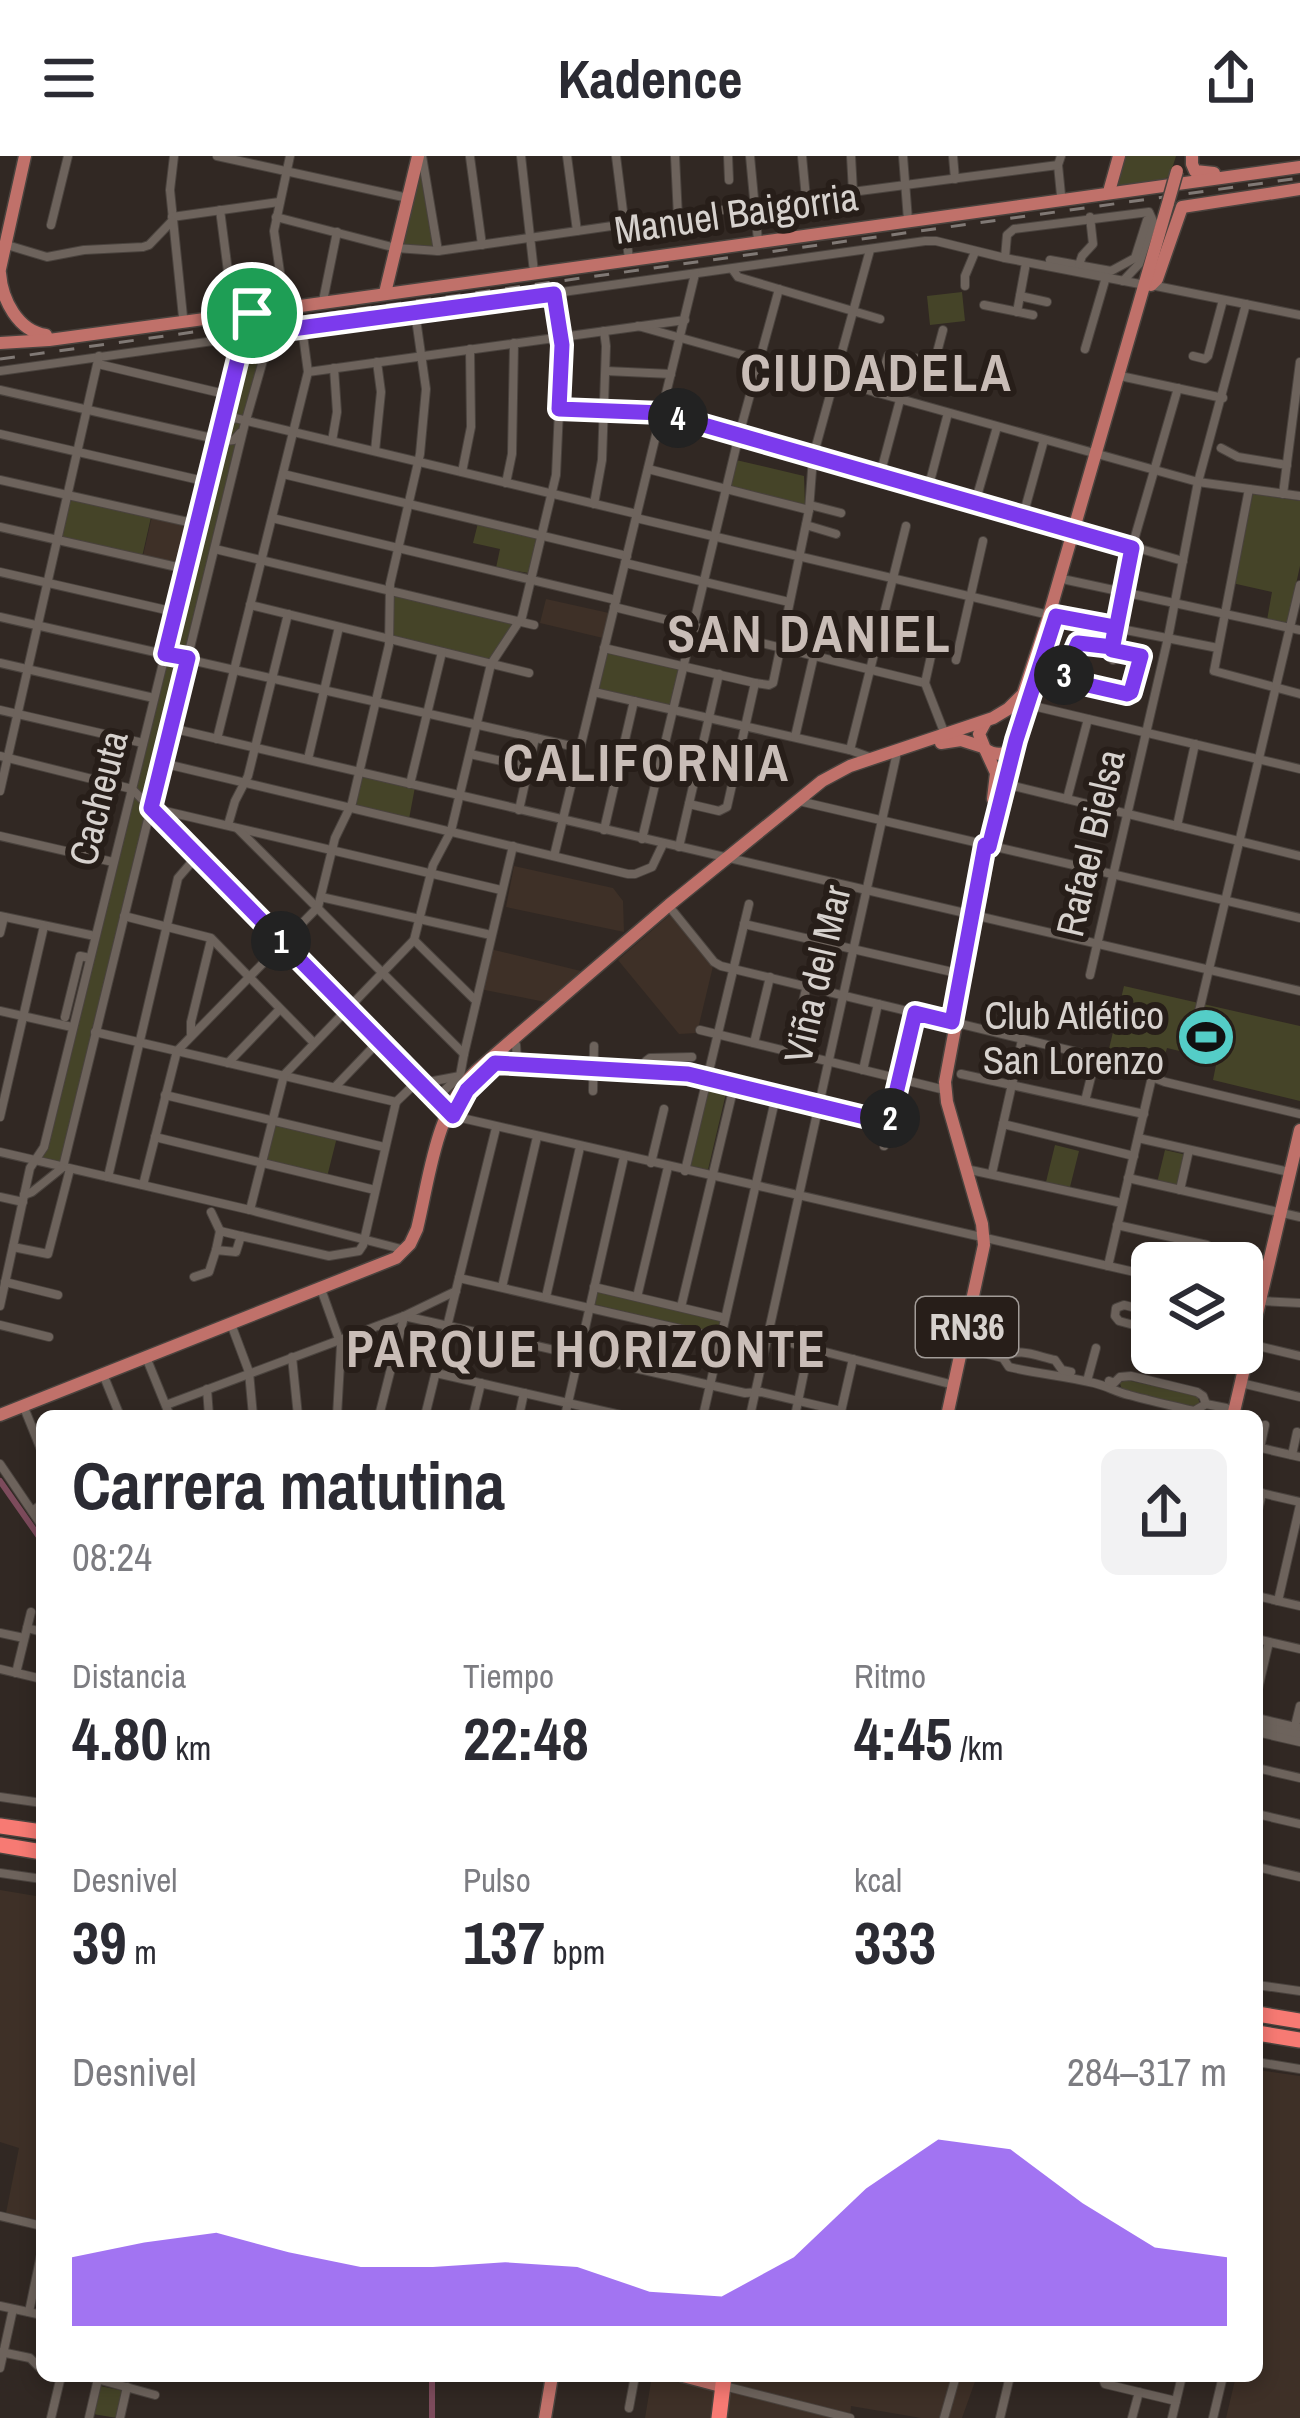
<!DOCTYPE html>
<html lang="es">
<meta charset="utf-8">
<style>
:root{--surface:#fff;--page:#f2f2f3;--text:#2b2b33;--muted:#7c7c81;--accent:#7c3aed}
body{margin:0;font-family:"Archivo Narrow",sans-serif;background:var(--page);color:var(--text);height:100vh;display:flex;flex-direction:column;font-size:45px;white-space:nowrap}
*{box-sizing:border-box;margin:0}
p{font-size:39px;color:var(--muted)}
.icon{flex:none;width:66px;height:66px;fill:none;stroke:currentColor;stroke-width:2;stroke-linecap:round;stroke-linejoin:round}
.map{position:relative;flex:1;overflow:hidden}
.panel{position:absolute;left:36px;top:1254px;width:1227px;height:972px;display:flex;flex-direction:column;background:var(--surface);border-radius:18px;box-shadow:0 6px 18px #0003}
.panel>*{flex:none}
.tools{position:absolute;left:1131px;top:1086px;display:grid;gap:24px}
.tools a{display:grid;place-items:center;width:132px;height:132px;border-radius:18px;background:var(--surface);box-shadow:0 6px 18px #0003;font-size:60px}
.pin{position:absolute;display:grid;place-items:center;width:102px;height:102px;color:#fff;margin:-51px;border:6px solid #fff;border-radius:50%;box-shadow:0 3px 12px #0007}
.km{position:absolute;width:60px;height:60px;margin:-30px;border-radius:50%;background:#222;color:#fff;font-size:33px;line-height:60px;text-align:center}
.round{display:grid;place-items:center;flex:none;width:126px;height:126px;border-radius:18px;background:var(--page)}
.summary{display:flex;align-items:center;justify-content:space-between;height:204px;padding:0 36px}
h1{font-size:66px;font-weight:700;line-height:90px}
.stats{display:grid;grid-template-columns:repeat(3,1fr);gap:18px;height:204px;padding:12px 36px}
.stats div{display:grid;align-content:center}
.stats b{font-size:60px;font-weight:700}
.stats small{font-size:33px;font-weight:400}
.stats p{font-size:33px}
.chart{height:336px;padding:24px 36px}
.chart p{display:flex;justify-content:space-between}
.chart svg{width:100%;height:216px;margin-top:12px;fill:var(--accent);opacity:.7}
header{display:flex;justify-content:space-between;align-items:center;height:156px;padding:0 36px;background:var(--surface);font-size:54px;font-weight:700}
.map>svg:first-child{display:block}
</style>
<header><svg class="icon" aria-label="menu" viewBox="0 0 24 24"><path d="M4 6h16M4 12h16M4 18h16"/></svg>Kadence<svg class="icon" aria-label="share" viewBox="0 0 24 24"><path d="M12 15V3M7 8l5-5 5 5M5 13v7h14v-7"/></svg></header>
<div class="map">
<svg width="1300" height="2262" viewBox="0 0 1300 2262">
<rect width="100%" height="100%" fill="#312823"/>
<g fill="#3e3027">
<polygon points="152,360 191,369 182,409 143,400"/>
<polygon points="546,443 609,457 603,482 540,467"/>
<polygon points="514,710 613,732 623,745 624,776 506,751"/>
<polygon points="672,757 714,806 697,877 679,878 618,804"/>
<polygon points="490,793 585,816 550,847 480,833"/>
<polygon points="0,1734 42,1741 42,2065 6,2057 19,1992 0,1986"/>
<polygon points="1257,1914 1300,1920 1300,2262 1226,2262 1236,2220 1257,2220 1257,2139 1262,2122 1257,2120"/>
<polygon points="652,2220 977,2220 962,2262 921,2262 851,2250 850,2262 645,2262"/>
</g>
<g fill="#454428">
<polygon points="1119,0 1176,0 1170,19 1163,25 1110,32"/>
<polygon points="421,4 433,92 400,89"/>
<polygon points="962,136 965,165 930,169 927,140"/>
<polygon points="262,177 264,201 63,1011 36,1004 44,991 245,180"/>
<polygon points="736,304 804,320 805,349 730,330"/>
<polygon points="1253,338 1300,345 1300,410 1287,469 1267,464 1272,436 1232,427"/>
<polygon points="70,342 151,361 142,401 61,382"/>
<polygon points="478,367 537,381 529,417 496,412 500,393 473,387"/>
<polygon points="393,438 516,468 489,503 393,481"/>
<polygon points="604,496 680,514 672,550 596,533"/>
<polygon points="360,618 415,631 409,663 353,651"/>
<polygon points="1124,830 1300,870 1300,945 1213,924 1217,904 1167,892 1162,910 1108,897"/>
<polygon points="710,929 727,933 707,1018 689,1013"/>
<polygon points="274,966 337,981 327,1021 264,1006"/>
<polygon points="1055,989 1079,995 1070,1031 1046,1026"/>
<polygon points="1165,994 1187,999 1179,1032 1157,1027"/>
<polygon points="596,1134 722,1164 719,1178 593,1148"/>
<polygon points="1126,1224 1197,1239 1200,1248 1192,1251 1132,1238 1121,1231 1120,1227"/>
<polygon points="100,2230 124,2235 117,2262 93,2258"/>
</g>
<g fill="none" stroke-linecap="round" stroke-linejoin="round">
<g stroke="#7d4b5c" stroke-width="6">
<polyline points="0,1325 42,1385"/>
<polyline points="432,2220 432,2262"/>
</g>
<g stroke="#4a433e" stroke-width="10">
<g id="minor">
<polyline points="174,0 170,34 183,161"/>
<polyline points="217,0 408,42"/>
<polyline points="422,0 438,95"/>
<polyline points="521,0 534,116"/>
<polyline points="567,0 577,75"/>
<polyline points="616,0 629,103"/>
<polyline points="675,0 678,61"/>
<polyline points="728,0 729,24"/>
<polyline points="750,0 758,85"/>
<polyline points="802,0 806,42"/>
<polyline points="851,0 853,36"/>
<polyline points="903,0 908,64"/>
<polyline points="953,0 955,23"/>
<polyline points="1061,0 1058,9 1061,39"/>
<polyline points="470,1 482,89"/>
<polyline points="220,54 233,154"/>
<polyline points="172,61 279,46"/>
<polyline points="276,61 396,92 438,95 806,42 1058,9"/>
<polyline points="51,69 68,0"/>
<polyline points="7,89 47,101 84,94 143,91 149,89 172,65"/>
<polyline points="1005,102 1007,79 1014,73 1149,56 1153,65 1139,108 1123,125"/>
<polyline points="1050,104 1111,115 1135,102 1147,64"/>
<polyline points="1079,109 1082,100 1093,88 1090,61"/>
<polyline points="733,114 738,121 880,163"/>
<polyline points="1151,129 1300,159"/>
<polyline points="965,130 965,120 975,96"/>
<polyline points="1020,140 1047,146"/>
<polyline points="323,145 337,76"/>
<polyline points="984,149 1033,159"/>
<polyline points="285,151 274,75 290,0"/>
<polyline points="1017,156 1026,107"/>
<polyline points="638,170 1198,326 1300,340"/>
<polyline points="1085,193 1106,121"/>
<polyline points="1193,200 1205,203 1208,200 1223,144"/>
<polyline points="98,208 229,239"/>
<polyline points="0,215 925,85 936,85 1005,102 1145,129"/>
<polyline points="606,215 671,218"/>
<polyline points="308,216 685,164"/>
<polyline points="1125,221 1223,242"/>
<polyline points="0,234 225,285 234,284 240,277"/>
<polyline points="876,237 888,200 935,204 943,174"/>
<polyline points="559,253 662,257 1183,405"/>
<polyline points="222,268 235,262 637,358"/>
<polyline points="0,278 208,326"/>
<polyline points="332,285 337,256 334,212"/>
<polyline points="1221,292 1238,301 1287,309"/>
<polyline points="375,295 381,236 377,206"/>
<polyline points="648,313 809,354"/>
<polyline points="462,316 471,271 470,193"/>
<polyline points="283,318 627,400"/>
<polyline points="880,319 900,244"/>
<polyline points="0,324 197,368"/>
<polyline points="506,327 512,298 514,187"/>
<polyline points="928,333 948,257"/>
<polyline points="1249,333 1214,515 1300,538"/>
<polyline points="1283,338 1300,206"/>
<polyline points="975,347 997,271"/>
<polyline points="594,348 602,304 606,190 604,175"/>
<polyline points="810,349 841,357"/>
<polyline points="1023,360 1044,284"/>
<polyline points="272,362 616,444"/>
<polyline points="636,362 1049,459 1218,492"/>
<polyline points="806,369 836,378"/>
<polyline points="0,371 186,413"/>
<polyline points="215,393 534,469"/>
<polyline points="625,407 789,446"/>
<polyline points="0,416 175,456"/>
<polyline points="1067,424 1300,474"/>
<polyline points="250,449 529,517"/>
<polyline points="614,451 925,527"/>
<polyline points="0,461 580,592"/>
<polyline points="1111,491 1078,487 1064,522 1129,537 1142,502 1139,498 1120,495"/>
<polyline points="604,492 755,527 769,529 773,527 809,354 813,301 870,94"/>
<polygon points="1117,493 1121,501 1113,504 1109,498"/>
<polyline points="1112,494 1132,391 1178,232"/>
<polyline points="956,504 983,385"/>
<polyline points="0,507 154,542"/>
<polyline points="925,527 946,581"/>
<polyline points="925,527 931,500"/>
<polyline points="594,536 850,594 872,602"/>
<polyline points="1029,549 1300,613"/>
<polyline points="0,554 143,587"/>
<polyline points="171,572 1300,835"/>
<polyline points="795,581 814,499"/>
<polyline points="217,583 308,216 302,172"/>
<polyline points="850,594 906,370"/>
<polyline points="470,598 529,611"/>
<polyline points="0,600 132,633 453,960 1152,1120"/>
<polyline points="308,603 339,471"/>
<polyline points="162,607 628,718 635,718 652,711 663,688"/>
<polyline points="410,628 442,496"/>
<polyline points="1005,628 1300,700"/>
<polyline points="0,635 99,200"/>
<polyline points="1067,643 1088,563"/>
<polyline points="803,646 1300,762"/>
<polyline points="689,648 719,655 727,651 755,527"/>
<polyline points="152,652 501,734"/>
<polyline points="519,654 535,582"/>
<polyline points="228,669 235,645 248,620 288,458"/>
<polyline points="1177,670 1195,588"/>
<polyline points="238,673 464,898"/>
<polyline points="604,674 634,545"/>
<polyline points="0,680 113,706"/>
<polyline points="642,683 739,279 779,133"/>
<polyline points="679,691 719,518"/>
<polyline points="554,700 695,118"/>
<polyline points="321,741 491,779"/>
<polyline points="672,754 714,806 721,810 1143,912 1152,921 1165,926 1300,958"/>
<polyline points="0,760 95,780"/>
<polyline points="124,760 211,782 314,887"/>
<polyline points="744,768 961,818"/>
<polyline points="0,777 4,761"/>
<polyline points="414,784 475,844"/>
<polyline points="1090,819 1168,482 1198,326 1246,148"/>
<polyline points="0,855 72,871"/>
<polyline points="65,861 80,800 90,802"/>
<polyline points="700,874 941,933"/>
<polyline points="95,876 396,946"/>
<polyline points="191,878 191,866 211,784"/>
<polyline points="1192,885 1300,429"/>
<polyline points="754,887 770,821"/>
<polyline points="516,889 517,905 522,909"/>
<polyline points="791,896 807,829"/>
<polyline points="228,907 280,853"/>
<polyline points="495,907 684,917 889,967"/>
<polyline points="863,914 878,848"/>
<polyline points="645,915 646,905 650,902 692,901"/>
<polyline points="961,918 1144,958"/>
<polyline points="466,925 460,920 464,898 513,690"/>
<polyline points="423,927 460,920"/>
<polyline points="335,931 380,884"/>
<polyline points="593,935 594,890"/>
<polyline points="165,939 384,991"/>
<polyline points="437,941 458,922"/>
<polyline points="1085,945 1096,901"/>
<polyline points="0,961 44,770"/>
<polyline points="1003,968 1134,1000"/>
<polyline points="155,981 375,1034"/>
<polyline points="1138,982 1289,1016"/>
<polyline points="884,990 915,857"/>
<polyline points="0,996 250,1054 405,1094"/>
<polyline points="651,1007 664,953"/>
<polyline points="63,1011 244,271 264,201 261,166 264,155"/>
<polyline points="966,1013 1122,1047"/>
<polyline points="685,1015 749,748"/>
<polyline points="992,1017 1022,884"/>
<polyline points="108,1021 178,722 197,700"/>
<polyline points="1128,1022 1300,1061"/>
<polyline points="143,1029 177,895 318,751 335,682 352,647 389,489 390,428 420,298 426,233 415,156"/>
<polyline points="1180,1034 1189,994"/>
<polyline points="24,1039 32,1036 62,1012"/>
<polyline points="0,1041 23,1046"/>
<polyline points="250,1054 284,919 414,784 433,709 451,675 491,508 522,461 556,319 562,189 554,138"/>
<polyline points="211,1056 220,1075"/>
<polyline points="1117,1069 1207,1089 1209,1094 1206,1107"/>
<polyline points="13,1091 48,1098 70,1013"/>
<polyline points="216,1094 220,1075 241,1080"/>
<polyline points="1108,1110 1152,921"/>
<polyline points="194,1121 209,1116 216,1094 236,1096 241,1080 329,1100 359,1095 363,1089 396,946 419,924"/>
<polyline points="459,1122 720,1182"/>
<polyline points="5,1126 58,1139"/>
<polyline points="502,1131 537,981"/>
<polyline points="594,1131 725,1162"/>
<polyline points="321,1133 341,1189 337,1260"/>
<polyline points="546,1141 580,991"/>
<polyline points="637,1141 668,1011"/>
<polyline points="1242,1141 1260,1145 1300,1147"/>
<polyline points="0,1150 30,1012 44,991 241,190 245,180 255,172 252,157"/>
<polyline points="681,1151 734,930"/>
<polyline points="1152,1156 1124,1149 1116,1152 1115,1160 1119,1165 1152,1174"/>
<polyline points="404,1160 745,1237 761,1236 841,1255"/>
<polyline points="231,1168 249,1216 253,1260"/>
<polyline points="0,1169 49,1181"/>
<polyline points="767,1181 954,1229"/>
<polyline points="1250,1188 1300,1200"/>
<path d="M959,1191L1003,1202L1009,1211C1038,1218 1065,1220 1094,1227C1107,1230 1116,1236 1129,1239C1151,1245 1173,1250 1194,1255L1206,1248L1226,1252"/>
<polyline points="292,1201 298,1260"/>
<path d="M1003,1202C1017,1190 1039,1201 1055,1204L1062,1214L1071,1216"/>
<polyline points="148,1206 170,1260"/>
<polyline points="436,1217 625,1260"/>
<polyline points="103,1218 120,1260"/>
<polyline points="1087,1225 1096,1192"/>
<polyline points="1109,1225 1114,1227 1120,1221 1131,1220 1197,1236 1203,1240 1206,1248"/>
<polyline points="1241,1227 1300,1241"/>
<polyline points="207,1233 209,1260"/>
<polyline points="166,1249 404,1160 456,1135"/>
<polyline points="25,1254 42,1296"/>
<polyline points="379,1260 404,1161"/>
<polyline points="425,1260 496,972"/>
<polyline points="473,1260 481,1227"/>
<polyline points="519,1260 524,1237"/>
<polyline points="565,1260 624,1001"/>
<polyline points="703,1260 776,940"/>
<polyline points="750,1260 896,601"/>
<polyline points="795,1260 809,1192"/>
<polyline points="840,1260 853,1203"/>
<polyline points="1257,1291 1300,1301"/>
<polyline points="1260,1292 1265,1269"/>
<polyline points="1292,1299 1297,1276"/>
<polyline points="0,1308 42,1370"/>
<polyline points="1257,1336 1300,1346"/>
<polyline points="32,1355 42,1348"/>
<polyline points="1257,1358 1262,1337"/>
<polyline points="1257,1440 1300,1450"/>
<polyline points="1278,1445 1300,1349"/>
<polyline points="27,1472 42,1476"/>
<polyline points="0,1477 24,1482"/>
<polyline points="1257,1483 1300,1493"/>
<polyline points="0,1513 42,1523"/>
<polyline points="16,1517 31,1456"/>
<polyline points="1257,1537 1269,1486"/>
<polyline points="1257,1562 1300,1572"/>
<polyline points="1257,1569 1300,1579"/>
<polyline points="1295,1570 1300,1550"/>
<polyline points="1257,1576 1300,1586"/>
<polyline points="1257,1612 1300,1622"/>
<polyline points="0,1641 42,1647"/>
<polyline points="1257,1658 1300,1668"/>
<polyline points="1257,1711 1300,1721"/>
<polyline points="0,1717 42,1723"/>
<polyline points="1257,1829 1300,1835"/>
<polyline points="1257,1906 1300,1913"/>
<polyline points="0,2060 42,2070"/>
<polyline points="0,2150 42,2159"/>
<polyline points="29,2156 42,2094"/>
<polyline points="1,2196 30,2202 42,2214"/>
<polyline points="0,2212 13,2153"/>
<polyline points="65,2220 81,2220"/>
<polyline points="86,2220 155,2239"/>
<polyline points="1102,2220 1105,2228 1176,2245"/>
<polyline points="724,2230 850,2262"/>
<polyline points="629,2252 635,2220"/>
<polyline points="51,2262 61,2220"/>
<polyline points="89,2262 98,2223"/>
<polyline points="120,2262 127,2231"/>
<polyline points="944,2262 956,2220"/>
<polyline points="1000,2262 1010,2220"/>
<polyline points="1132,2262 1139,2236"/>
<polyline points="1172,2262 1182,2220"/>
<polyline points="1213,2262 1223,2220"/>
</g>
</g>
<g stroke="#4a433e" stroke-width="15">
<g id="major">
<polyline points="1192,0 1192,8 1195,15 1214,17"/>
<polyline points="1110,32 1119,0"/>
<polyline points="0,113 25,0"/>
<path d="M0,117C2,144 18,175 46,179"/>
<polyline points="1151,129 1157,123 1182,51 1300,33"/>
<polyline points="385,137 418,0"/>
<polyline points="0,187 49,184 286,152 1300,11"/>
<path d="M986,565L979,578L985,593C997,601 1007,599 1015,588"/>
<polyline points="941,587 961,584 983,591"/>
<polyline points="985,593 996,617 993,643"/>
<path d="M0,1259L396,1102L410,1088L417,1073C430,1020 435,955 476,915L669,749L822,625L850,610L993,562L1008,553L1023,538L1049,459L1168,47"/>
<polyline points="947,1260 984,1089 982,1068 947,946 945,926 993,670 1016,584 1035,527"/>
<polyline points="1233,1260 1300,974"/>
<polyline points="683,2220 717,2229"/>
<polyline points="545,2262 552,2220"/>
</g>
</g>
<g stroke="#4a433e" stroke-width="18">
<g id="highway">
<polyline points="0,1670 42,1676"/>
<polyline points="0,1689 42,1696"/>
<polyline points="1257,1858 1300,1865"/>
<polyline points="1257,1877 1300,1884"/>
<polyline points="719,2262 724,2220"/>
</g>
</g>
<use href="#minor" stroke="#6d635c" stroke-width="8"/>
<use href="#major" stroke="#c0716a" stroke-width="12"/>
<use href="#highway" stroke="#f77a73" stroke-width="15"/>
<polyline stroke="#807975" stroke-width="3" stroke-dasharray="15 15" stroke-linecap="butt" points="0,203 1300,22"/>
<g stroke="#4a433e" stroke-width="15" stroke-linecap="butt">
<polyline id="major-bridge" points="1168,47 1177,15"/>
</g>
<use href="#major-bridge" stroke="#c0716a" stroke-width="12"/>
</g>
<g fill="none" stroke-linecap="round" stroke-linejoin="round">
<g stroke="#fff" stroke-width="24">
<polyline id="route" points="252,157 255,172 245,180 241,190 165,498 188,502 151,652 453,960 467,934 495,907 688,918 889,967 915,857 952,866 985,689 989,691 1016,584 1056,460 1115,471 1112,491 1078,487 1064,519 1066,524 1127,538 1131,536 1141,500 1112,494 1132,392 662,257 559,253 562,189 554,138 262,177 264,150 251,152 252,157"/>
</g>
<use href="#route" stroke="#7c3aed" stroke-width="15"/>
</g>
<defs>
<g id="stadium-disc" transform="scale(3)"><circle r="9.5" fill="#54cdc7" stroke="#271e19"/><path d="M0-5a6.5 5 0 1 0 0 10a6.5 5 0 1 0 0-10ZM-3.5-1.8h7v3.6h-7Z" fill="#111"/></g>
</defs>
<g fill-rule="evenodd">
<use href="#stadium-disc" x="1206" y="881"/>
</g>
<g text-anchor="middle" dominant-baseline="central" stroke-width="12" stroke-linejoin="round" paint-order="stroke">
<rect fill="#271e19" stroke="#a29c98" stroke-width="3" x="916" y="1141" width="102" height="60" rx="9"/>
<g font-size="36" font-weight="bold" fill="#d7d2ce">
<text x="967" y="1171">RN36</text>
</g>
<g font-size="39" fill="#d7d2ce" stroke="#271e19">
<text transform="translate(736 57) rotate(-8)">Manuel Baigorria</text>
<text transform="translate(98 642) rotate(-76)">Cacheuta</text>
<text transform="translate(1090 687) rotate(-77)">Rafael Bielsa</text>
<text transform="translate(817 818) rotate(-77)">Viña del Mar</text>
</g>
<g font-size="39" fill="#d7d2ce" stroke="#271e19" text-anchor="end">
<text x="1164" y="859">Club Atlético<tspan x="1164" dy="45">San Lorenzo</tspan></text>
</g>
<g font-size="51" font-weight="bold" letter-spacing="3" fill="#c9bdb7" stroke="#271e19">
<text x="877" y="216">CIUDADELA</text>
<text x="810" y="477">SAN DANIEL</text>
<text x="647" y="606">CALIFORNIA</text>
<text x="587" y="1192">PARQUE HORIZONTE</text>
</g>
</g>
</svg>
<div class="tools">
<a><svg class="icon" aria-label="layers" viewBox="0 0 24 24"><path d="M12 4l9 5-9 5-9-5zM3 14l9 5 9-5"/></svg></a>
</div>
<div class="pin" style="left:252px;top:157px;background:#1e9e55"><svg class="icon" aria-label="arrive" viewBox="0 0 24 24"><path d="M6 21V4h12l-3 4 3 4H6"/></svg></div>
<b class="km" style="left:281px;top:785px">1</b>
<b class="km" style="left:890px;top:962px">2</b>
<b class="km" style="left:1064px;top:519px">3</b>
<b class="km" style="left:678px;top:262px">4</b>
<section class="panel">
<div class="summary"><div><h1>Carrera matutina</h1><p>08:24</p></div><a class="round"><svg class="icon" aria-label="share" viewBox="0 0 24 24"><path d="M12 15V3M7 8l5-5 5 5M5 13v7h14v-7"/></svg></a></div>
<div class="stats">
<div><p>Distancia</p><b>4.80<small> km</small></b></div>
<div><p>Tiempo</p><b>22:48</b></div>
<div><p>Ritmo</p><b>4:45<small> /km</small></b></div>
</div>
<div class="stats">
<div><p>Desnivel</p><b>39<small> m</small></b></div>
<div><p>Pulso</p><b>137<small> bpm</small></b></div>
<div><p>kcal</p><b>333</b></div>
</div>
<div class="chart"><p><span>Desnivel</span>284–317 m</p>
<svg viewBox="0 0 160 44" preserveAspectRatio="none"><path d="M0 44V30L10 27L20 25L30 29L40 32L50 32L60 31L70 32L80 37L90 38L100 30L110 16L120 6L130 8L140 19L150 28L160 30V44z"/></svg>
</div>
</section>
</div>
